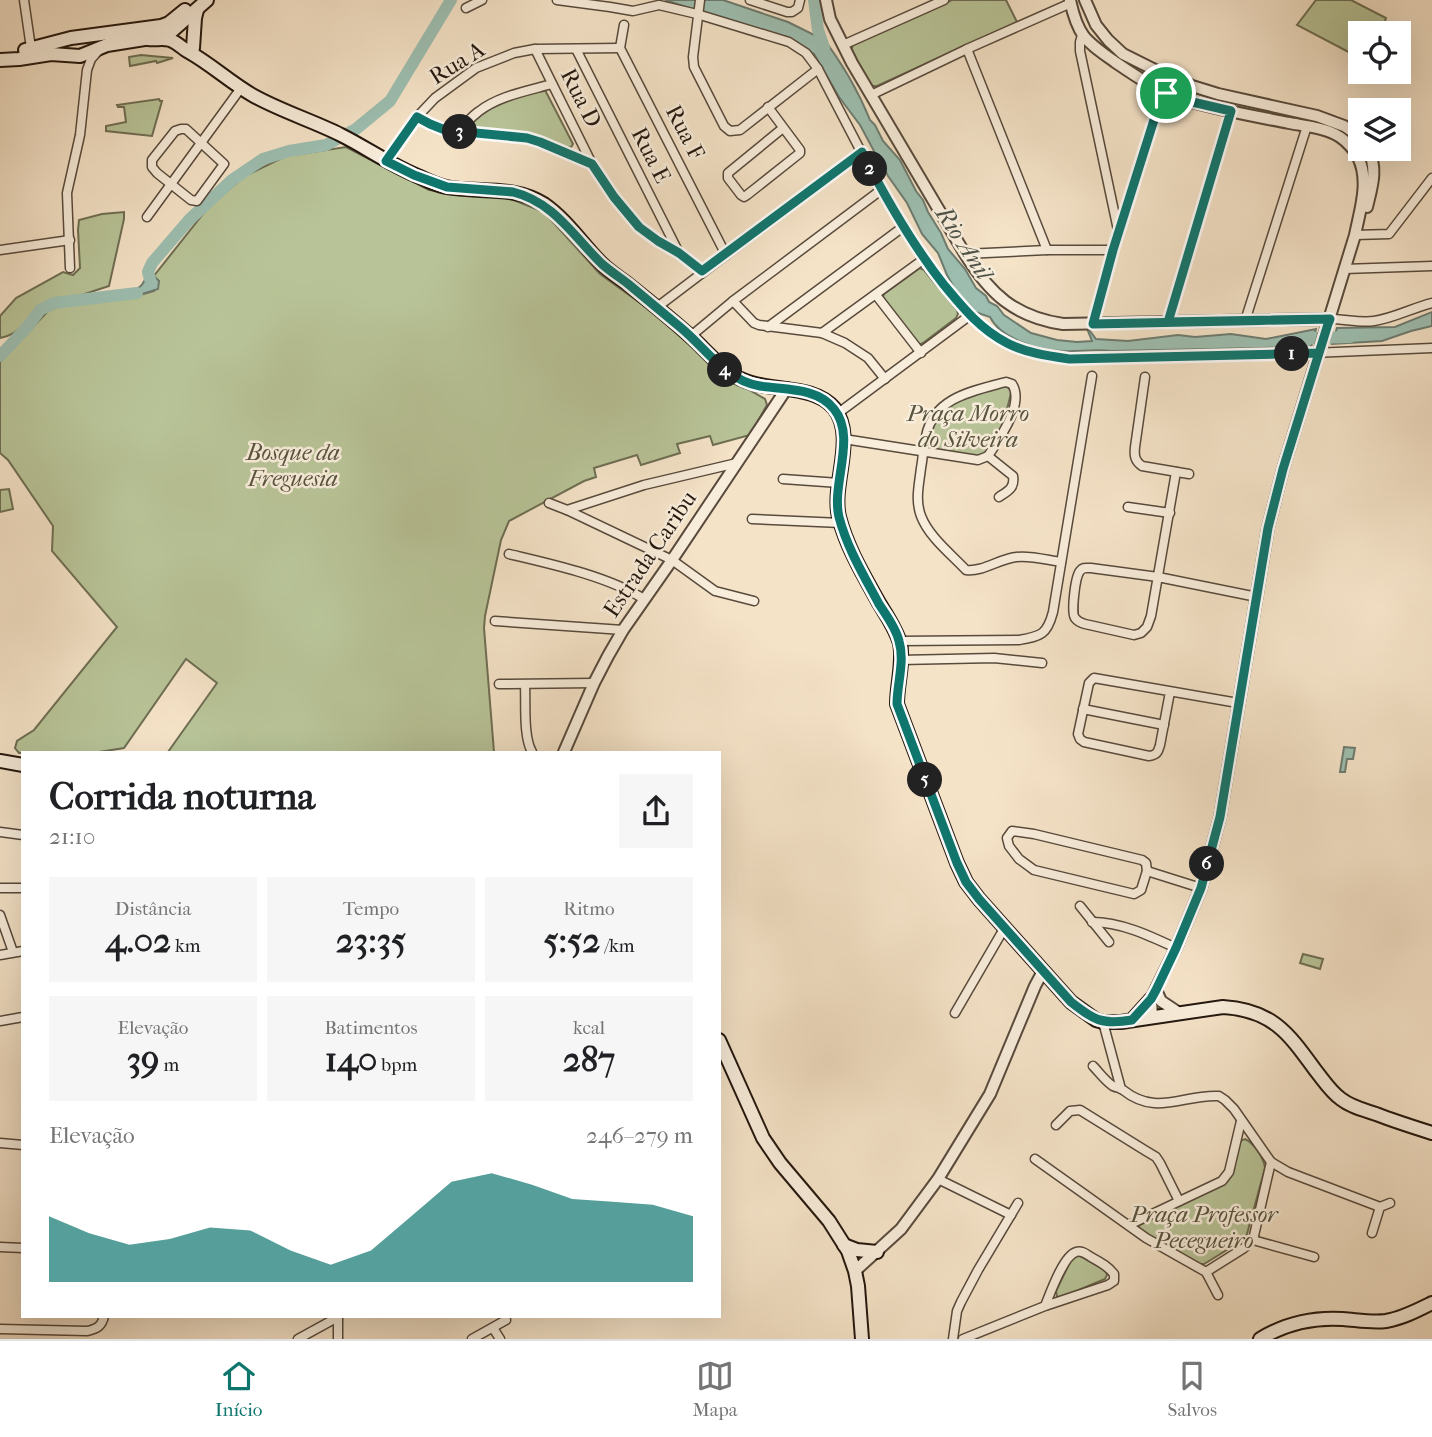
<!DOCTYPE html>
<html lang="pt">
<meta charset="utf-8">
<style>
:root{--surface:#fff;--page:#f6f6f6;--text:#202124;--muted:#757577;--line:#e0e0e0;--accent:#0f766e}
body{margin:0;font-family:"IM FELL French Canon",serif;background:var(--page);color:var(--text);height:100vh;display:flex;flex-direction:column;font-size:26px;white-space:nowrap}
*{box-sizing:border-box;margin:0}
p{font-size:23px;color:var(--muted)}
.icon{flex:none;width:38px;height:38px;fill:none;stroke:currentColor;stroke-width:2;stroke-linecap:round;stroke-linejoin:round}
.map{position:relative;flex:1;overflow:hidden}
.drawer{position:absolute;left:21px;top:751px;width:700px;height:567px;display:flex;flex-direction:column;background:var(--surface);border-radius:0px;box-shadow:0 7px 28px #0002}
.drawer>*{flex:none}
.controls{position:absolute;left:1348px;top:21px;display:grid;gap:14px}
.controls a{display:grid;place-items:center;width:63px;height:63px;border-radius:0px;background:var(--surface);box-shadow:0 7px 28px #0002;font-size:35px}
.pin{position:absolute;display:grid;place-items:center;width:60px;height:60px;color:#fff;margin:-30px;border:4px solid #fff;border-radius:50%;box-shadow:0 2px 7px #0007}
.km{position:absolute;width:35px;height:35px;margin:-18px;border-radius:50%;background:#222;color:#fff;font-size:19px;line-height:35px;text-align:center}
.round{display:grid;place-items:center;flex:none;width:74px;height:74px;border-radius:0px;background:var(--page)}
.overview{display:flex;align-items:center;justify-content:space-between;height:119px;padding:0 28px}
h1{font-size:38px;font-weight:700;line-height:52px}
.stats{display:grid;grid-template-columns:repeat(3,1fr);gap:10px;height:119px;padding:7px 28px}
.stats div{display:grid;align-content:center;border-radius:0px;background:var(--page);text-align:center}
.stats b{font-size:35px;font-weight:700}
.stats small{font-size:19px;font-weight:400}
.stats p{font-size:19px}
.chart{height:196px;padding:14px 28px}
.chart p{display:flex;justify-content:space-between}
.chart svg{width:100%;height:126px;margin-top:7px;fill:var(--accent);opacity:.7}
.tab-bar{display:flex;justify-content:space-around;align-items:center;height:98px;border-top:2px solid var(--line);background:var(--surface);font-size:19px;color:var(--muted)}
.tab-bar a{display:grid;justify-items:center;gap:4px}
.tab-bar .selected{color:var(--accent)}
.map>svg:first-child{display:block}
</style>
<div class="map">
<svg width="1432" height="1339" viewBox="0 0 1432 1339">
<rect width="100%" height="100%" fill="#f5e3c8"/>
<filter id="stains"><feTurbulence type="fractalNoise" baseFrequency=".00286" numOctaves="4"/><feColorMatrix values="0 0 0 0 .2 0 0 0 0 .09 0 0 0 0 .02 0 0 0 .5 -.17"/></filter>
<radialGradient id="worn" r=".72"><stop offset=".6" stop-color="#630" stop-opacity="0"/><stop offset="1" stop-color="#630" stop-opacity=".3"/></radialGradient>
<g fill="#b8c498" stroke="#6e6e53" stroke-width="2">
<polygon points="952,0 1006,0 1017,22 877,86 872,86 869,83 851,54 851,49 854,44"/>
<polygon points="1316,0 1351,0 1386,18 1381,33 1360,33 1360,58 1297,25"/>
<polygon points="141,55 173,58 157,63 156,61 130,66 129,57"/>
<polygon points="545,90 573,144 571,147 566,148 529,135 469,128 468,124 486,109 519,95"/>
<polygon points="159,99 160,101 162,101 152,136 106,131 106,126 126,122 124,107 118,107 117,105"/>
<polygon points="346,147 429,190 508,198 544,212 600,274 654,313 725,376 765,399 767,405 750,435 713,445 710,436 677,444 680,453 641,465 637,455 594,468 596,477 584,481 509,521 501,540 485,616 484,628 494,752 168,752 217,683 186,659 124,748 99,752 19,753 15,748 17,741 34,730 117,627 52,551 53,526 8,460 0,453 0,362 48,311 67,302 126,299 154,291 159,281 153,277 207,209 243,177 286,156"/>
<path d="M124,212V219L109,286C84,294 60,302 37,315C21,324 20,334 0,338V316L16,298L63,272L73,275L80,268L78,230L79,220L102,214Z"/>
<polygon points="920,268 924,270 957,310 958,314 956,318 923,343 919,345 883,297 884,294"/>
<path d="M1003,386L1007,387L1010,389L1011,393C1007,410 998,451 979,456C967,458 942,451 929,448L927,445L938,414L960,398Z"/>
<polygon points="9,489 13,509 0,512 0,490"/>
<polygon points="1303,954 1323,959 1320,969 1300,963"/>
<path d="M1245,1139C1254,1143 1264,1158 1265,1168L1247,1234L1243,1240L1204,1264H1194L1139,1229V1225L1225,1182L1240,1141Z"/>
<polygon points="1076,1256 1080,1256 1106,1271 1107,1275 1105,1279 1062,1297 1057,1297 1056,1291 1072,1258"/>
</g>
<g fill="#9dbfb1" stroke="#6d7c70" stroke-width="2">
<path d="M665,0H723L788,22L818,37L820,34C840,60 858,90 870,120L875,125L883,141L900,160L916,191L923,200L928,212L941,233L948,249L965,269L976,288L986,296L989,302L997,306L1004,315L1031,333L1057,340L1077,342L1092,341L1088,331H1090L1096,339L1128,341L1178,335L1195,337L1231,334L1266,339L1316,329L1311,347L1111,351C1094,349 1078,352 1062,351C1038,350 1001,339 990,317L975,312L957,293L947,275L938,253L922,234L907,203L888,176L878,156L875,153L860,125L839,97L814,54L800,45Z"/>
<path d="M152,263L150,272L159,281L158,289L126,299L121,295C130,293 142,289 145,279C148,271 146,269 152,263Z"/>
<polygon points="1432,312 1432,326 1411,331 1382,341 1332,344 1337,328 1395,327"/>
<polygon points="1344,747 1355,748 1353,759 1347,759 1345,772 1340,772"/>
</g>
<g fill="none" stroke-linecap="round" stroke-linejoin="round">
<g stroke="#9dbfb1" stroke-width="12">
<polyline points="814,0 818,30 824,48"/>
<polyline points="150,279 148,272 152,263 189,220 232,180 263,159 289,151 326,145 356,129 390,101 451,0"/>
<polyline points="1299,340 1313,338 1350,337"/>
<polyline points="0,356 29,325 40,310 54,303 137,293"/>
</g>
<g stroke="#584a3c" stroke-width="11">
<g id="minor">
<polyline points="24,0 31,48"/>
<polyline points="557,0 610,7 633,11 659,5 697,14 789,42 806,53 818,69 881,190 924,259 969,316 1008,344 1036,353 1070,359 1240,356 1432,348"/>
<polyline points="700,0 693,57 694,67 724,126 730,131 740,130 818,69"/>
<polyline points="750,0 787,12 792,12 798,8 800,0"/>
<polyline points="466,8 482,0"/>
<polyline points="624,25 620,48 726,255"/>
<polyline points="1082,35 1080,42 1080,51 1118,230"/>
<polyline points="843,45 944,0"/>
<polyline points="535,49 592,164 614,197 639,227 658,241 679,253"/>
<polyline points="576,49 679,253 703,271"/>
<polyline points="967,49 1047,250"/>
<polyline points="871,95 967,49 1071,3"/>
<polyline points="768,107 800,150 800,153 747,195 744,197 741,195 728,178 728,173 783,128"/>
<polyline points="417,117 435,126 445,129 527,138 540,142 592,164"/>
<polygon points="181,129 186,129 224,164 197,201 191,200 157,173 152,167 152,160 175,131"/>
<path d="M458,132C464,125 470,118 478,112C498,96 527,91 552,84"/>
<polyline points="386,161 417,117 435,98 476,68 514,53 535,49 620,48"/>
<polyline points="147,217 241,88"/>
<polyline points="1355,235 1389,234 1432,178"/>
<polyline points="0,250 70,240"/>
<polyline points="965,254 1047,250 1113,250"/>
<polyline points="70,268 67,193 80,135 87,70 91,59 99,50"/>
<polyline points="1344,269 1432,266"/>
<polyline points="876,295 921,353"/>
<polyline points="733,301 754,323 759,325 822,333 845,343 868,358 885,379"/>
<polyline points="656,308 862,152"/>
<path d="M1330,319C1344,319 1360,323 1374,321C1394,318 1412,308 1432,303"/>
<polyline points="1245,321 1307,126"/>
<polyline points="1168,322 1231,111"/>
<polyline points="1093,324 1113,250 1159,105 1166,93"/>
<polyline points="768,327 903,227"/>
<polyline points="822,333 924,259"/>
<polyline points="691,336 733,301 881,190"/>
<path d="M1145,377L1135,447C1134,456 1135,461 1142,466L1189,474"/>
<polyline points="837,414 969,316"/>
<path d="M844,439L978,460L988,456C999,439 1025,404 1012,384L1006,382C973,391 934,397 926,436C923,446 923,458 921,468C919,485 915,500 921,516C929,537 951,554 966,570C983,572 999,559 1016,557C1030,555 1047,560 1061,562"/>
<path d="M988,456L1013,476C1015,488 1008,491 999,497"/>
<path d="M1176,472L1151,616L1147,627L1141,633L1134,635L1085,624C1081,623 1078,622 1075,618C1071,613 1075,577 1080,571C1083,567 1086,568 1091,568L1158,577L1257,597"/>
<polyline points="783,479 839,483"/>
<polyline points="549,503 567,510 672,560 715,591 754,601"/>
<polyline points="1128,507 1170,513"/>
<polyline points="567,510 644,485 737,463"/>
<polyline points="752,519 841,523"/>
<path d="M509,554C551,564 607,576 644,599"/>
<polyline points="495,621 623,630"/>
<path d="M899,641L1019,640C1041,636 1047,635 1053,612L1092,376"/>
<polyline points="900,660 994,658 1042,663"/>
<polyline points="499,684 594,683"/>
<path d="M525,685C526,704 523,736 532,752"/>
<path d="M1170,692L1160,745C1158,752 1157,755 1149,756L1084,742L1080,739L1078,734L1089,683L1094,678L1238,703"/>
<polyline points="1083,709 1164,725"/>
<polygon points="1012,831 1034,834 1142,860 1146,863 1147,871 1141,890 1134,894 1034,870 1019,859 1009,846 1007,838"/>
<polyline points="0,832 23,835"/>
<polyline points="1147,871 1201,888"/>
<polyline points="0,888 23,888"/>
<polyline points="1080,906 1109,942"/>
<polyline points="0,915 13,952"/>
<path d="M1092,922C1121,922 1150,936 1176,948"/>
<polyline points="0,955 23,951"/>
<polyline points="955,1013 1005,927"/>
<polyline points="0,1021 23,1017"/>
<polyline points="1103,1022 1121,1089"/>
<path d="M1093,1066C1099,1072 1105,1081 1113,1086C1119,1089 1117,1086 1123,1090C1157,1117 1182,1094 1219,1096L1225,1100L1234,1109L1271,1162L1288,1172L1380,1207"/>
<polyline points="1056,1125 1070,1111 1080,1110 1146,1151 1156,1157 1160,1163 1179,1201"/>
<polyline points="0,1143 23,1145"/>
<polyline points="1035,1159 1146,1238 1206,1272 1218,1295"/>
<polyline points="938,1179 1011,1215"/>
<polyline points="1129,1225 1222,1181 1229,1172 1241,1121"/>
<polyline points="1372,1233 1380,1207 1390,1203"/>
<polyline points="1253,1240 1314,1257"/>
<polyline points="0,1247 23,1248"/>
<polyline points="1206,1272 1244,1248 1253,1240 1271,1162"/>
<polyline points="338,1316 338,1339"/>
<polyline points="493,1328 500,1339"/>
<path d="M0,1329L87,1331C97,1329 102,1326 104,1316"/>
<polyline points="298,1339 338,1317"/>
<polyline points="472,1339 506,1320"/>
<polyline points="953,1339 957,1311 961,1302 978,1270 1018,1203"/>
<path d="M963,1339L1045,1306L1108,1285L1114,1281V1274C1108,1266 1100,1262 1091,1257C1086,1254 1082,1250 1076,1252C1063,1256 1050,1294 1045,1306"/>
</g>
</g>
<g stroke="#584a3c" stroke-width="14">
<g id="tertiary">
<path d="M826,0L830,19L852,63L965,254C990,294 1015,317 1063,324L1330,319"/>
<path d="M1070,0C1078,37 1086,41 1115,62C1137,77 1159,92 1185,100C1219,110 1254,116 1289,123C1305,126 1327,128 1340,137C1346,141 1355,150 1358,157C1370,181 1360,210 1355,235L1283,469L1268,528L1220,817L1201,888L1176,948L1151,999L1152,1017"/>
<polyline points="1085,0 1096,25 1108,40 1123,54 1157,71 1192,86 1218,94 1317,116 1344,126 1360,137"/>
<path d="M1367,207C1372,186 1378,169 1368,149"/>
<polyline points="564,752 594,683 608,656 623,630 672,560 787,388"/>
<polyline points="1156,990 1161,1001 1179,1013"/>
<polyline points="855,1271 901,1229 938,1179 990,1094 1035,986 1043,971"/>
</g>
</g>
<g stroke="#24170e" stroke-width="16">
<g id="secondary">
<path d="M148,39C155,40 164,38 170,40C177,42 183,49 189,52C212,65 231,83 254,96C281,111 313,121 341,135C367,148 392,166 420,177C428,181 437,185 446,187C479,193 514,185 544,204C567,220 583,245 602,264C610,272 620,278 629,285C649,301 670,318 689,335C705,349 717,365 735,376C764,394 812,382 834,408C857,437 831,484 839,517C847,548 864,576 879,603C887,616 896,629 900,643C904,662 897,684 897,704L957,863L966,882L979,899L1071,1002L1096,1020L1103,1022H1121L1223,1007C1273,1010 1289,1034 1316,1071C1324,1081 1331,1092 1341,1099C1351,1107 1364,1110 1376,1114C1394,1121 1413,1127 1432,1133"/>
<polyline points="193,48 195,18 197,10"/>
<polyline points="25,50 71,38 161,26 169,23 185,10"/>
<polyline points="0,60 19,59 51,54 80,56 107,45 157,37 172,31 207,0"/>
<polyline points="0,761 23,765"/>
<polyline points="1132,1020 1151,999"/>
<polyline points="719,1040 763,1138 780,1163 829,1221 848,1251 855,1271 858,1286 862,1339"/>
<polyline points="844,1245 857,1250 877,1252"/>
<path d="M1260,1339C1286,1323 1312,1317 1343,1319C1357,1320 1372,1323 1386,1321C1403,1318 1418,1310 1432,1303"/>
</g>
</g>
<use href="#minor" stroke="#f8eddb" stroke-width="8"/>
<use href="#tertiary" stroke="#f8eddb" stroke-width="10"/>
<use href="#secondary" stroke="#f8eddb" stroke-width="12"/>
</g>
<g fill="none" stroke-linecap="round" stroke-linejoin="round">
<g stroke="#fff" stroke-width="14">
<path id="route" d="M1166,93L1184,100L1231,111L1168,322L1330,319L1328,324L1319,353L1070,359C1049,356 1026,353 1007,343C980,329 963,308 944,285C911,243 886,199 862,152L702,271L679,253L658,241L639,227L614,197L592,164L540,142L527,138L445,130L430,124L417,117L386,161L414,175L447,187L513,192C554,202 574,237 602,264C610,271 619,277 627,283C645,298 663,313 680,327C697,341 710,358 727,371C736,378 748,384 760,386C784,390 817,387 834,409C857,437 831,484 839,517C847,548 864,576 879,604C886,615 896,628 899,641C905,661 897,684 897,704L957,863L966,882L979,899L1071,1002C1094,1020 1101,1025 1132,1020L1151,999L1156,990L1176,948L1201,888L1220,817L1268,528L1283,469L1328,324L1330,319C1251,321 1172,322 1093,324L1113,250L1159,104L1166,93"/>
</g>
<use href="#route" stroke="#0f766e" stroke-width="9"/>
</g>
<g text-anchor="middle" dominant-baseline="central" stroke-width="5" stroke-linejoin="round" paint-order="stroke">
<g font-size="23" fill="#24170e" stroke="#f8eddb">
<text transform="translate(457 63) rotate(-32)">Rua A</text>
<text transform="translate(581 98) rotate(63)">Rua D</text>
<text transform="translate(685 132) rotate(63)">Rua F</text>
<text transform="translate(651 155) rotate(63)">Rua E</text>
<text transform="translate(650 554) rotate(-56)">Estrada Caribu</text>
</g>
<g font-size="23" font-style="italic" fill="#58543e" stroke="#f8eddb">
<text x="968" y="413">Praça Morro<tspan x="968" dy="26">do Silveira</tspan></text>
<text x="293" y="452">Bosque da<tspan x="293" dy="26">Freguesia</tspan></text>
<text x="1204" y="1214">Praça Professor<tspan x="1204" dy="26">Pecegueiro</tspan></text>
</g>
<g font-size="24" font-style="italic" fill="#4e5247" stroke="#f8eddb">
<text transform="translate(964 243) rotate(57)">Rio Anil</text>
</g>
</g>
<rect width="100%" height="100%" filter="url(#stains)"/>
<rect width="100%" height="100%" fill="url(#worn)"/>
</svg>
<div class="controls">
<a><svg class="icon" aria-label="locate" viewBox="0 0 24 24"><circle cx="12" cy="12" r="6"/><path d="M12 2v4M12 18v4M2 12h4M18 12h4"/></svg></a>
<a><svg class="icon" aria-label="layers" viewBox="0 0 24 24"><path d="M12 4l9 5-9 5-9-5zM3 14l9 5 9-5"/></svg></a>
</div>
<div class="pin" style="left:1166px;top:93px;background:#1e9e55"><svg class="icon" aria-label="arrive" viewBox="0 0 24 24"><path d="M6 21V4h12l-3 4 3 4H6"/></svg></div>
<b class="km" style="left:1292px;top:354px">1</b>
<b class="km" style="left:870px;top:169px">2</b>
<b class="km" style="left:460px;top:132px">3</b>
<b class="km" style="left:725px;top:370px">4</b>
<b class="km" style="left:925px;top:780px">5</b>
<b class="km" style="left:1207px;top:864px">6</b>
<section class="drawer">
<div class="overview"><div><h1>Corrida noturna</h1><p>21:10</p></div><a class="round"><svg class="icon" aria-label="share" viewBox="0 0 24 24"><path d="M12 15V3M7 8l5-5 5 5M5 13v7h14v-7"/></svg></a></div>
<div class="stats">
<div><p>Distância</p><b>4.02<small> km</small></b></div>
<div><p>Tempo</p><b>23:35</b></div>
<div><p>Ritmo</p><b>5:52<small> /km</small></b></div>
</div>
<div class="stats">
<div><p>Elevação</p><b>39<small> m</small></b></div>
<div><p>Batimentos</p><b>140<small> bpm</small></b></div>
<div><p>kcal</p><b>287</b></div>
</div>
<div class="chart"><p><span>Elevação</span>246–279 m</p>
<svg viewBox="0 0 160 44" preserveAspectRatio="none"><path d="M0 44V21L10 27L20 31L30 29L40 25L50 26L60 33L70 38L80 33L90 21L100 9L110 6L120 10L130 15L140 16L150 17L160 21V44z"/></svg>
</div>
</section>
</div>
<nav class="tab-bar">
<a class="selected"><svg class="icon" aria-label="home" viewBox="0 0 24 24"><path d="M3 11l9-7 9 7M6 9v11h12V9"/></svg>Início</a>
<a><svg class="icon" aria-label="map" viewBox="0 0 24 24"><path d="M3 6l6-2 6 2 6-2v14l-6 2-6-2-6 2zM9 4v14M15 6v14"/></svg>Mapa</a>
<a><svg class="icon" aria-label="saved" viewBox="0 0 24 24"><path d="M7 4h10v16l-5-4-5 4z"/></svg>Salvos</a>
</nav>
